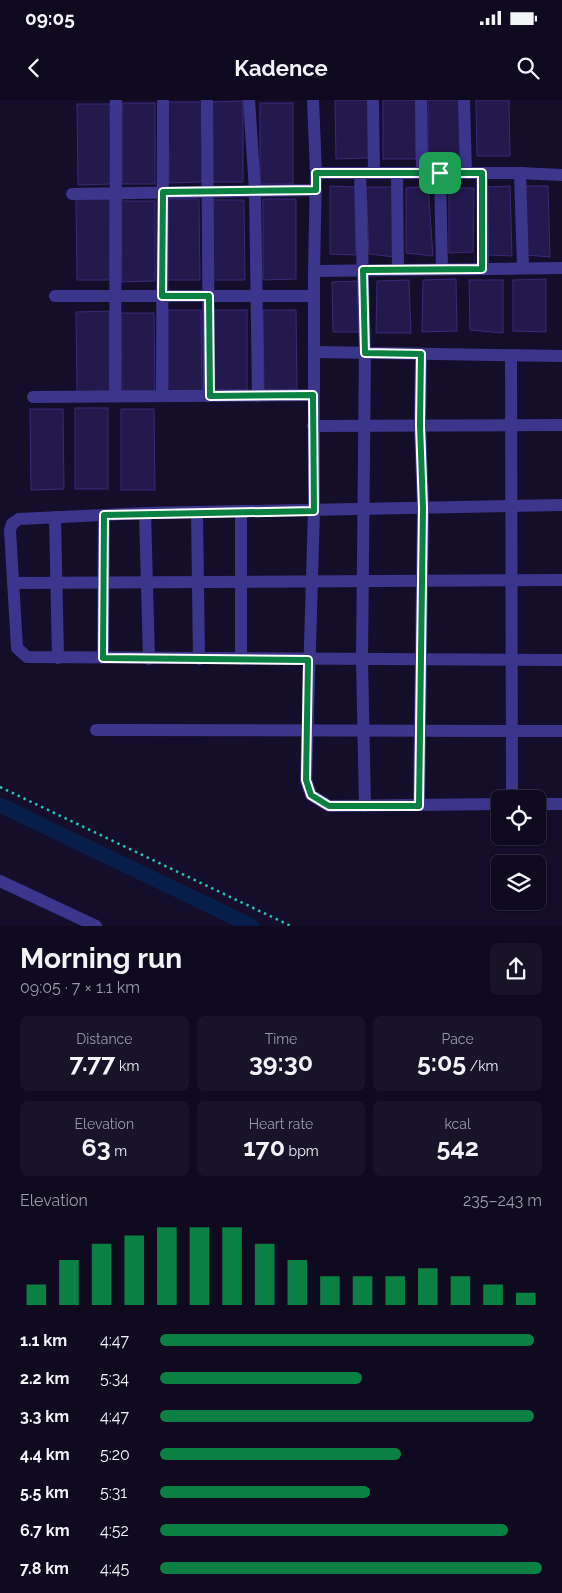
<!DOCTYPE html>
<meta charset="utf-8">
<style>
:root{--surface:#0f0a20;--page:#181329;--text:#f1f3f6;--muted:#9b9aa5;--line:#2f2b3e;--accent:#0b8043}
body{margin:0;font-family:Raleway,sans-serif;background:var(--page);color:var(--text);height:100vh;display:flex;flex-direction:column;font-size:19px;white-space:nowrap}
*{box-sizing:border-box;margin:0}
p{font-size:16px;color:var(--muted)}
.icon{flex:none;width:28px;height:28px;fill:none;stroke:currentColor;stroke-width:2;stroke-linecap:round;stroke-linejoin:round}
.map{position:relative;height:826px;overflow:hidden}
.panel{display:flex;flex-direction:column;background:var(--surface);flex:1}
.panel>*{flex:none}
.fabs{position:absolute;left:491px;top:690px;display:grid;gap:10px}
.fabs a{display:grid;place-items:center;width:55px;height:55px;border-radius:8px;background:var(--surface);box-shadow:0 1px 4px #0004,0 0 0 1px var(--line);font-size:25px}
.pin{position:absolute;display:grid;place-items:center;width:42px;height:42px;color:#fff;margin:-21px;border-radius:10px;box-shadow:0 2px 8px #0006}
.round{display:grid;place-items:center;flex:none;width:52px;height:52px;border-radius:8px;background:var(--page)}
.headline{display:flex;align-items:center;justify-content:space-between;height:85px;padding:0 20px}
h1{font-size:28px;font-weight:700;line-height:38px}
.stats{display:grid;grid-template-columns:repeat(3,1fr);gap:8px;height:85px;padding:5px 20px}
.stats div{display:grid;align-content:center;border-radius:8px;background:var(--page);text-align:center}
.stats b{font-size:25px;font-weight:700}
.stats small{font-size:14px;font-weight:400}
.stats p{font-size:14px}
.chart{height:140px;padding:10px 20px}
.chart p{display:flex;justify-content:space-between}
.chart svg{width:100%;height:90px;margin-top:5px;stroke:var(--accent);stroke-width:6}
ul{padding:0 20px;list-style:none;font-size:16px}
li{display:grid;grid-template-columns:80px 60px 1fr;align-items:center;height:38px}
li i{height:12px;border-radius:6px;background:var(--accent)}
.status{display:flex;justify-content:space-between;align-items:center;height:35px;padding:0 25px;background:var(--surface);direction:ltr}
.status svg{height:14px;fill:currentColor}
header{display:flex;justify-content:space-between;align-items:center;height:65px;padding:0 20px;background:var(--surface);font-size:22px;font-weight:700}
.map>svg:first-child{display:block}
</style>
<div class="status"><b>09:05</b><svg viewBox="0 0 49 12"><path d="M0 12V9h3v3zM5 12V6h3v6zM10 12V3h3v9zM15 12V0h3v12zM26 1h20v11H26zM47 4h2v5h-2z"/></svg></div>
<header><svg class="icon" aria-label="back" viewBox="0 0 24 24"><path d="M15 5l-7 7 7 7"/></svg>Kadence<svg class="icon" aria-label="search" viewBox="0 0 24 24"><circle cx="10" cy="10" r="6"/><path d="M15 15l6 6"/></svg></header>
<div class="map">
<svg width="562" height="826" viewBox="0 0 562 826">
<rect width="100%" height="100%" fill="#140e2a"/>
<g fill="none" stroke-linecap="round" stroke-linejoin="round">
<polyline stroke="#071e4b" stroke-width="15" points="0,705 252,826"/>
</g>
<g fill="#24194c" stroke="#3b297a">
<polygon points="335,0 369,0 369,58 336,59"/>
<rect x="383" y="0" width="33" height="59"/>
<rect x="428" y="0" width="33" height="59"/>
<polygon points="476,0 509,0 510,56 477,56"/>
<polygon points="243,1 243,82 210,82 210,2"/>
<polygon points="168,2 202,2 202,82 169,83"/>
<rect x="122" y="3" width="33" height="81"/>
<rect x="260" y="3" width="33" height="81"/>
<polygon points="77,4 110,4 111,84 78,85"/>
<polygon points="330,86 355,87 356,155 330,154"/>
<polygon points="428,86 433,156 406,153 406,88"/>
<polygon points="510,86 512,156 486,155 486,87"/>
<polygon points="524,86 548,86 550,157 526,155"/>
<polygon points="366,87 392,87 394,157 369,154"/>
<polygon points="449,88 474,88 473,152 449,153"/>
<polygon points="76,99 110,99 110,180 77,180"/>
<polygon points="166,99 199,99 200,180 167,180"/>
<polygon points="263,99 296,99 296,179 263,180"/>
<polygon points="211,100 244,100 245,180 212,180"/>
<polygon points="121,101 155,101 155,181 122,182"/>
<polygon points="456,179 457,231 422,232 423,180"/>
<polygon points="546,179 546,232 513,231 513,180"/>
<polygon points="409,180 411,233 376,233 377,181"/>
<polygon points="469,180 503,180 503,233 470,230"/>
<polygon points="360,181 362,232 333,232 332,182"/>
<polygon points="168,210 201,210 202,291 168,291"/>
<rect x="214" y="210" width="33" height="80"/>
<polygon points="263,210 296,210 297,291 264,291"/>
<polygon points="110,211 110,292 77,292 76,212"/>
<polygon points="121,213 154,213 155,293 122,293"/>
<rect x="75" y="308" width="33" height="81"/>
<polygon points="30,309 63,309 64,389 31,390"/>
<polygon points="121,309 154,309 155,390 121,390"/>
</g>
<g fill="none" stroke-linecap="round" stroke-linejoin="round">
<polyline stroke="#27c3bd" stroke-width="2.5" stroke-dasharray="2.5 4" stroke-linecap="butt" points="0,687 291,826"/>
<g stroke="#3b368c" stroke-width="12">
<polyline points="207,0 209,296"/>
<polyline points="249,0 255,90 258,296"/>
<polyline points="313,0 316,73 314,171 314,411 306,680 311,695 329,706 500,704"/>
<polyline points="373,0 374,73"/>
<polyline points="421,0 422,73"/>
<polyline points="464,0 466,73"/>
<polyline points="316,73 520,73 562,75"/>
<polyline points="360,73 365,253 362,560 365,706"/>
<polyline points="397,73 398,170"/>
<polyline points="440,73 442,169"/>
<polyline points="482,73 483,169"/>
<polyline points="520,73 523,168"/>
<polyline points="72,94 316,90"/>
<polyline points="314,171 562,168"/>
<polyline points="55,196 314,196"/>
<polyline points="315,252 562,256"/>
<polyline points="511,255 512,699"/>
<polyline points="115,296 116,0"/>
<polyline points="162,296 163,0"/>
<polyline points="33,297 313,295"/>
<polyline points="313,326 562,325"/>
<polyline points="562,405 145,413 19,419 12,424 10,430 17,548 27,557 562,560"/>
<polyline points="241,411 241,559"/>
<polyline points="197,412 199,559"/>
<polyline points="145,413 149,559"/>
<polyline points="55,417 58,558"/>
<polyline points="13,483 562,480"/>
<polyline points="103,558 104,415"/>
<polyline points="96,630 562,631"/>
<polyline points="538,704 562,704"/>
<polyline points="419,705 423,408 420,325 421,254"/>
<polyline points="0,781 96,826"/>
</g>
</g>
<g fill="none" stroke-linecap="round" stroke-linejoin="round">
<g stroke="#fff" stroke-width="10">
<polygon id="route" points="316,73 482,73 482,169 363,170 365,253 421,254 420,325 423,408 419,706 329,706 311,695 306,680 308,560 103,558 104,415 314,411 313,295 210,296 209,196 162,196 163,92 316,90"/>
</g>
<use href="#route" stroke="#0b8043" stroke-width="6"/>
</g>
</svg>
<div class="fabs">
<a><svg class="icon" aria-label="locate" viewBox="0 0 24 24"><circle cx="12" cy="12" r="6"/><path d="M12 2v4M12 18v4M2 12h4M18 12h4"/></svg></a>
<a><svg class="icon" aria-label="layers" viewBox="0 0 24 24"><path d="M12 4l9 5-9 5-9-5zM3 14l9 5 9-5"/></svg></a>
</div>
<div class="pin" style="left:440px;top:73px;background:#1e9e55"><svg class="icon" aria-label="arrive" viewBox="0 0 24 24"><path d="M6 21V4h12l-3 4 3 4H6"/></svg></div>
</div>
<section class="panel">
<div class="headline"><div><h1>Morning run</h1><p>09:05 · 7 × 1.1 km</p></div><a class="round"><svg class="icon" aria-label="share" viewBox="0 0 24 24"><path d="M12 15V3M7 8l5-5 5 5M5 13v7h14v-7"/></svg></a></div>
<div class="stats">
<div><p>Distance</p><b>7.77<small> km</small></b></div>
<div><p>Time</p><b>39:30</b></div>
<div><p>Pace</p><b>5:05<small> /km</small></b></div>
</div>
<div class="stats">
<div><p>Elevation</p><b>63<small> m</small></b></div>
<div><p>Heart rate</p><b>170<small> bpm</small></b></div>
<div><p>kcal</p><b>542</b></div>
</div>
<div class="chart"><p><span>Elevation</span>235–243 m</p>
<svg viewBox="0 0 160 44" preserveAspectRatio="none"><path d="M5 44V34M15 44V22M25 44V14M35 44V10M45 44V6M55 44V6M65 44V6M75 44V14M85 44V22M95 44V30M105 44V30M115 44V30M125 44V26M135 44V30M145 44V34M155 44V38"/></svg>
</div>
<ul>
<li><b>1.1 km</b>4:47<i style="width:98%"></i></li>
<li><b>2.2 km</b>5:34<i style="width:53%"></i></li>
<li><b>3.3 km</b>4:47<i style="width:98%"></i></li>
<li><b>4.4 km</b>5:20<i style="width:63%"></i></li>
<li><b>5.5 km</b>5:31<i style="width:55%"></i></li>
<li><b>6.7 km</b>4:52<i style="width:91%"></i></li>
<li><b>7.8 km</b>4:45<i style="width:100%"></i></li>
</ul>
</section>
